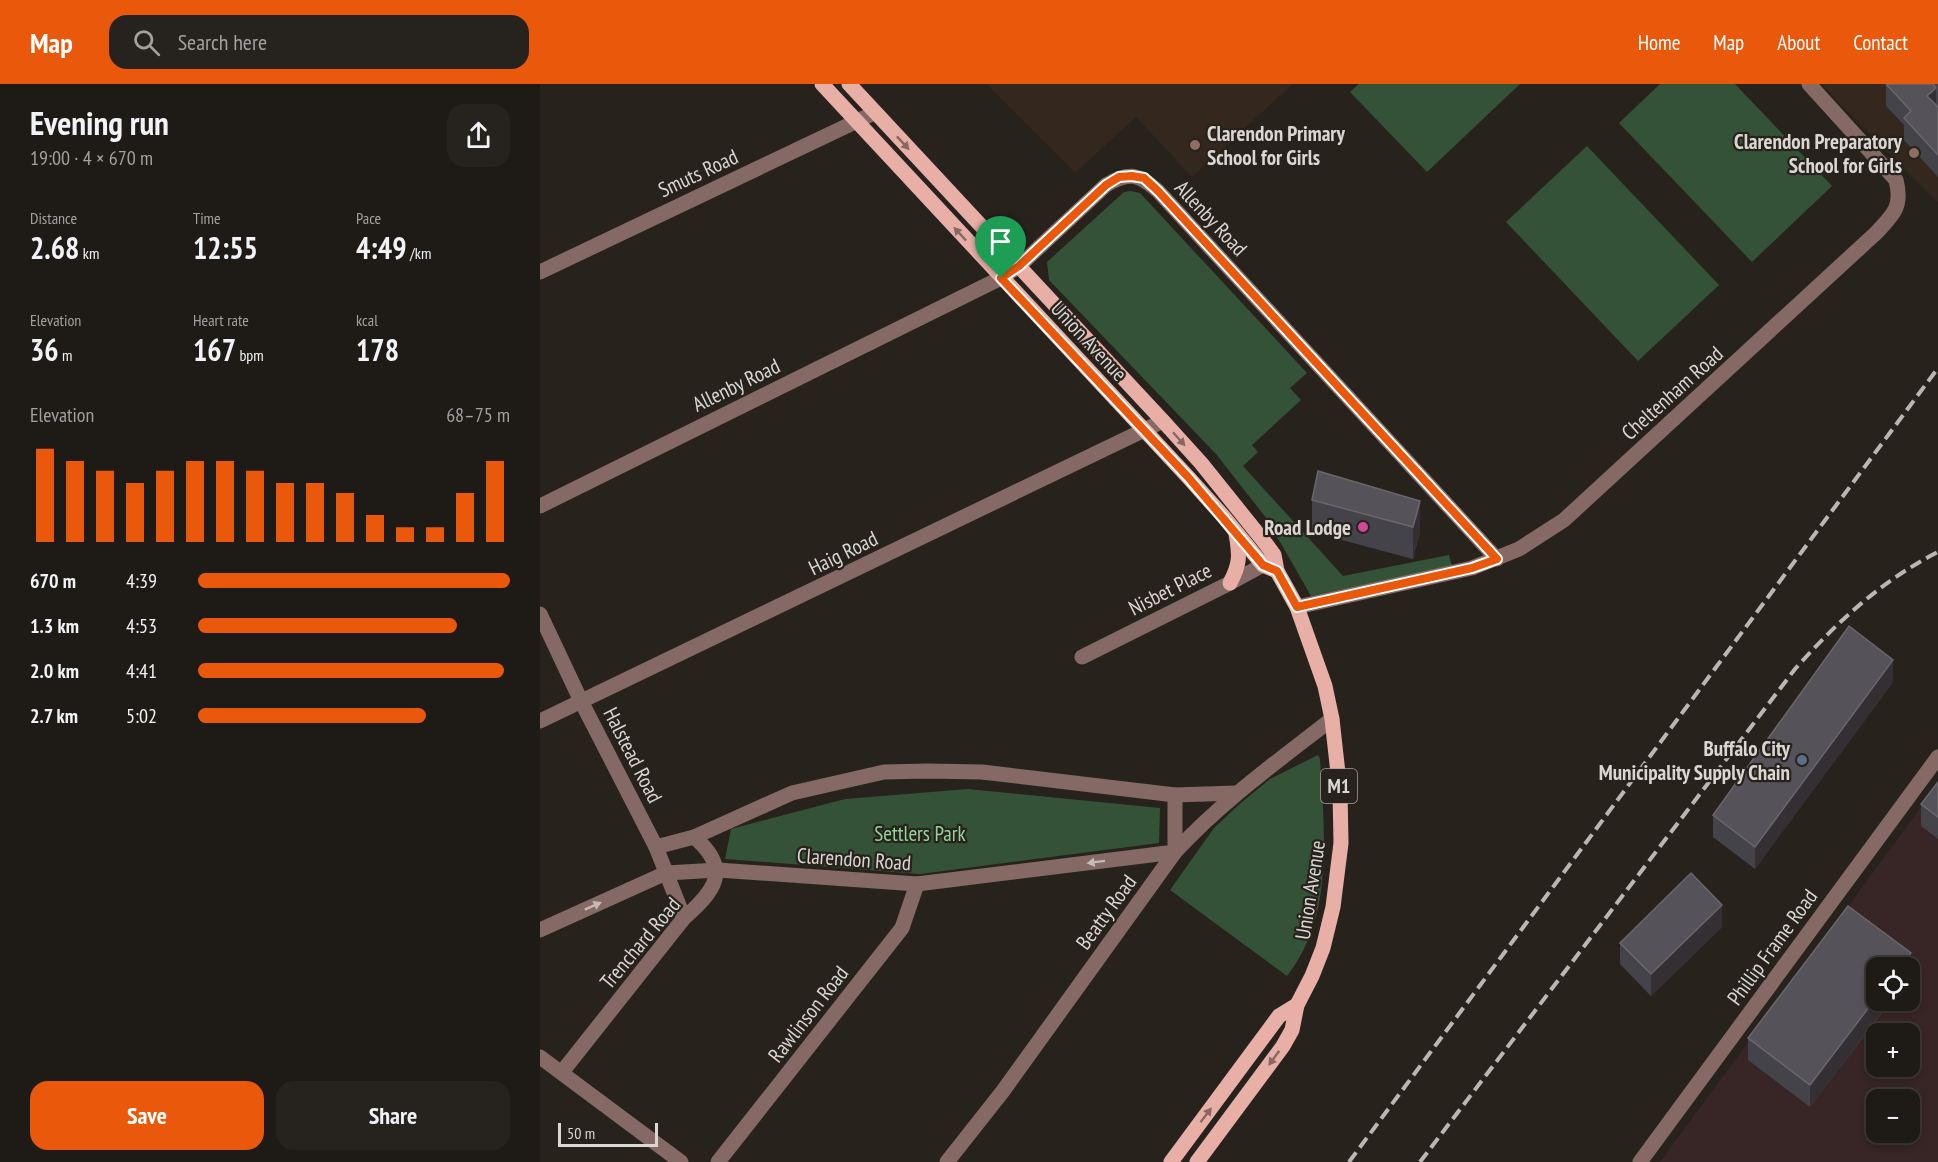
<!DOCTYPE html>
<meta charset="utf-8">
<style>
:root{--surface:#1e1a16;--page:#26231f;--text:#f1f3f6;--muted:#a1a1a1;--line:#3c3835;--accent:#ea580c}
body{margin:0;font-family:"PT Sans Narrow",sans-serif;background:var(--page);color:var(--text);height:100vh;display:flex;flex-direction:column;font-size:22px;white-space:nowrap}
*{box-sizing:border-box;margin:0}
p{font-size:20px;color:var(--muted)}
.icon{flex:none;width:33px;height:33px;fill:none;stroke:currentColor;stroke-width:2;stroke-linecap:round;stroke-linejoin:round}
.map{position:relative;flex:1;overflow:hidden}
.drawer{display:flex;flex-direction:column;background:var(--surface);width:540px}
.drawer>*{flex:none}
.tools{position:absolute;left:1326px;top:873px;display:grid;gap:12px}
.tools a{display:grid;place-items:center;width:54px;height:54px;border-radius:12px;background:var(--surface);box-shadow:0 3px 9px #0003,0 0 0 2px var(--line);font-size:30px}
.scale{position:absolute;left:18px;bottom:15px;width:100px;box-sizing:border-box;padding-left:6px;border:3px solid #dad6d2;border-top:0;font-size:16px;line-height:21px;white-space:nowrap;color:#dad6d2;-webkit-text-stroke:4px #28221d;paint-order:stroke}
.pin{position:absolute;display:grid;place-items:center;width:51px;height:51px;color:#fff;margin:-62px -26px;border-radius:50% 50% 50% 0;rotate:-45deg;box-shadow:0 0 6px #0007}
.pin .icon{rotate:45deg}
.round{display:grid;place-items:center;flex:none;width:63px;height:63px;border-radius:18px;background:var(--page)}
.head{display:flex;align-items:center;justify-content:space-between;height:102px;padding:0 30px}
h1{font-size:33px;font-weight:800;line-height:45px}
.metrics{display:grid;grid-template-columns:repeat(3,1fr);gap:9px;height:102px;padding:6px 30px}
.metrics div{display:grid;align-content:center}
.metrics b{font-size:30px;font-weight:800}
.metrics small{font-size:16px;font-weight:400}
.metrics p{font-size:16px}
.chart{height:168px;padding:12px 30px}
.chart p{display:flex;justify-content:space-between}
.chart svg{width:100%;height:108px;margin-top:6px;stroke:var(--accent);stroke-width:6}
.button{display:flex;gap:12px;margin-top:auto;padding:12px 30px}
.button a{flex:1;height:69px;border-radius:18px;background:var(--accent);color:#fff;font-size:24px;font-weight:800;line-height:69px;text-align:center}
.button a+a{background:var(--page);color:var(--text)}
ul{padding:0 30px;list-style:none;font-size:20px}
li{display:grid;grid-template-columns:96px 72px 1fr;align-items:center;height:45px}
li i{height:15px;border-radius:8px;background:var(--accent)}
header{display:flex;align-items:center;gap:36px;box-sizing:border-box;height:84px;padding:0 30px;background:var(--accent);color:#fff}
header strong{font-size:28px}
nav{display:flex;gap:33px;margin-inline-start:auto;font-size:21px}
.search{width:420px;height:54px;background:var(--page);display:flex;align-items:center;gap:15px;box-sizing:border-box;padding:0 21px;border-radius:18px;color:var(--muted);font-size:22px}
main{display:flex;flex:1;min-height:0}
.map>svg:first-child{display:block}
</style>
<header>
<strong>Map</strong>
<div class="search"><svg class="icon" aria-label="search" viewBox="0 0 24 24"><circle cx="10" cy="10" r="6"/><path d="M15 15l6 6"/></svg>Search here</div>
<nav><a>Home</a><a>Map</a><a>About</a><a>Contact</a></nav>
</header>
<main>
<section class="drawer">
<div class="head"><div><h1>Evening run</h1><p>19:00 · 4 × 670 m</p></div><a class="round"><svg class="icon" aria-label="share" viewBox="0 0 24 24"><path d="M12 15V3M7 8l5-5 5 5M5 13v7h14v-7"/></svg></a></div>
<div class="metrics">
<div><p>Distance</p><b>2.68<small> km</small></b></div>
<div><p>Time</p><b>12:55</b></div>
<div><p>Pace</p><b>4:49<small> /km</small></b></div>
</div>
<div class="metrics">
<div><p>Elevation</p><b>36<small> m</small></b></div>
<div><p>Heart rate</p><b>167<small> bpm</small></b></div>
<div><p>kcal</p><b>178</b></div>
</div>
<div class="chart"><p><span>Elevation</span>68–75 m</p>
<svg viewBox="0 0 160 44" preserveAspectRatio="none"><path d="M5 44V6M15 44V11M25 44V15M35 44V20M45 44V15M55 44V11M65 44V11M75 44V15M85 44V20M95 44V20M105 44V24M115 44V33M125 44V38M135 44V38M145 44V24M155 44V11"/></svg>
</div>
<ul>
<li><b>670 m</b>4:39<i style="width:100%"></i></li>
<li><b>1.3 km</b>4:53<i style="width:83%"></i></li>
<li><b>2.0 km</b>4:41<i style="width:98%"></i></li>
<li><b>2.7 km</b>5:02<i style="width:73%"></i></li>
</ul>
<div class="button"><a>Save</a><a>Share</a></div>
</section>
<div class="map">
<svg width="1398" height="1078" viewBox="0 0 1398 1078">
<rect width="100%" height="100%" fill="#28221d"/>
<path fill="#382525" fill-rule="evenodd" d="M1398,700V1078H1120ZM1336,884H1370V916H1336ZM1336,950H1370V982H1336ZM1336,1016H1370V1048H1336Z"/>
<g fill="#33271e">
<polygon points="447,0 753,0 652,93 596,33 535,89"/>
<polygon points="1282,0 1398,0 1398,118 1300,20"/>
</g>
<g fill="#345238">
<polygon points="819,0 980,0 887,88 810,8"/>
<polygon points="1120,0 1195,0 1292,102 1212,178 1079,39"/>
<polygon points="1047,62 1179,201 1098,277 966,138"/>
<polygon points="590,107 600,109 767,289 750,304 761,316 712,361 718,368 703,382 803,492 909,471 912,482 771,512 727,435 676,370 509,196 507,178 584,108"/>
<path d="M778,671L780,675C784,746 795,832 747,892L630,806L674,744L702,718L730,695Z"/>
<polygon points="428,705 620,724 619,759 380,790 185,775 191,745 305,715"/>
</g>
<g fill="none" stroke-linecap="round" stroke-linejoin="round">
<g stroke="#846965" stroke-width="15">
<polyline points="0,188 334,29"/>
<path d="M0,422L461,194L479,182L566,101C589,87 599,90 618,107L957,475"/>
<path d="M757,523L932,484L979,465L1024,436L1336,149C1353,131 1363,123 1356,96L1269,0"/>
<polyline points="0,530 41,617 116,763 144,834"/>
<polyline points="542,573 690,499 723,481 732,473"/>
<polyline points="0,637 623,337"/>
<polyline points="116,763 154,753 252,709 344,688 387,687 442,688 635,711 696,709"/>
<polyline points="0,846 126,789 178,786 377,800 635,768 635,711"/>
<polyline points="0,973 141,1078"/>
<path d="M22,988L144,834C175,807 192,785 154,753"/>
<polyline points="178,1078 362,844 377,800"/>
<path d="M407,1078L463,1007L635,768C682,717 738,677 792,635"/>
<polyline points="1100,1078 1398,673"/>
</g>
<g stroke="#e8afa7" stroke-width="15">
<polyline points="282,0 648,393 683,432 723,481 737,487"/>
<polyline points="309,0 623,337 661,379 726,460 734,471 737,487 757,523 785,602 792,635 800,707 801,759 793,823 783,864 772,892 757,921 752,946 743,962 657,1078"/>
<path d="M690,499C700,480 700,472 696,450"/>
<polyline points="631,1078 739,932 757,921"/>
</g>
<g stroke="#bab6b2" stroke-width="4" stroke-dasharray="12 6" stroke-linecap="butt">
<polyline points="809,1078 1398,284"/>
<path d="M880,1078L1255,585C1297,538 1341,497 1398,468"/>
</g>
</g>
<g fill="#45434a">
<polygon points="1346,0 1398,0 1398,22 1396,20 1398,23 1398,93 1364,56 1364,41 1346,22"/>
<polygon points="772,416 880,417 880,448 873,475 772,448"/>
<polygon points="1353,598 1215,785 1173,753 1173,731"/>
<polygon points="1398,698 1398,755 1381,742 1381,720"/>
<polygon points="1182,843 1111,912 1080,880 1080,859"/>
<polygon points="1371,891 1270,1023 1208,976 1208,954"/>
</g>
<g fill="#332f32">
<polygon points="1396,4 1396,25 1387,12"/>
<polygon points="880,417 880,448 873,475 873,443"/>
<polygon points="1353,576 1353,598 1215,785 1215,763"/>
<polygon points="1182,821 1182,843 1111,912 1111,890"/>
<polygon points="1371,869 1371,891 1370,893 1370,884 1360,884"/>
<polygon points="1336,914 1336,916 1351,916 1270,1023 1270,1001"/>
</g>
<g fill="#555359" stroke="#6a676c" stroke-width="1.5">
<polygon points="1346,0 1393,0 1396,4 1387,12 1398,23 1398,71 1364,34 1371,27"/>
<polygon points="778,387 880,417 873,443 772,416"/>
<polygon points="1309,542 1353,576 1215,763 1173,731"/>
<polygon points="1398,698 1398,733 1381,720"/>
<polygon points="1151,789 1182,821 1111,890 1080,859"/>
<polygon points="1308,822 1371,869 1360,884 1336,884 1336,914 1270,1001 1208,954"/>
</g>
<defs><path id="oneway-solid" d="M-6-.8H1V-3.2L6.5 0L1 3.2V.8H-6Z" transform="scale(1.5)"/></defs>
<g fill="#886862">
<use href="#oneway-solid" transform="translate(363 59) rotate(47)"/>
<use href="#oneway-solid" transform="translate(420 150) rotate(-133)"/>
<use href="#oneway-solid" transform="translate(639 355) rotate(48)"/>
<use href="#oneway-solid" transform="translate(734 974) rotate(126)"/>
<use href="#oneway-solid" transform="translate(666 1031) rotate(-53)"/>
</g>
<g fill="#c4bbb7">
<use href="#oneway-solid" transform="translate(556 778) rotate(173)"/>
<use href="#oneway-solid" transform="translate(53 822) rotate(-24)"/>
</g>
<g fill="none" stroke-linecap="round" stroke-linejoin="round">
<g stroke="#fff" stroke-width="12">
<polygon id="route" points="592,92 604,94 618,107 957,475 932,484 757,523 737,487 723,481 648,393 461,194 479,182 566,101 579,93"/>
</g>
<use href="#route" stroke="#ea580c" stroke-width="8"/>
</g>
<g fill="#8d6e63" stroke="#28221d" stroke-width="2">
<circle cx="655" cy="61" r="6"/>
<circle cx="1374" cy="69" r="6"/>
</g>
<circle fill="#d1479c" stroke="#28221d" stroke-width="2" cx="823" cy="443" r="6"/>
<circle fill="#5c6f8a" stroke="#28221d" stroke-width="2" cx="1262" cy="676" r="6"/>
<g text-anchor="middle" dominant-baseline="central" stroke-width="4.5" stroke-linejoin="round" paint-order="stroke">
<rect fill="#28221d" stroke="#a5a09c" stroke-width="1.5" x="781" y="685" width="36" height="34" rx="4.5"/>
<g font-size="20" font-weight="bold" fill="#dad6d2">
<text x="799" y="702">M1</text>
</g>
<g font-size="21" font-weight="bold" fill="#dad6d2" stroke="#28221d" text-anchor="end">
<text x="667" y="49" text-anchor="start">Clarendon Primary<tspan x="667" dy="24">School for Girls</tspan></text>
<text x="1362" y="57">Clarendon Preparatory<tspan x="1362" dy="24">School for Girls</tspan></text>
<text x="811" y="443">Road Lodge</text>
<text x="1250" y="664">Buffalo City<tspan x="1250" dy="24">Municipality Supply Chain</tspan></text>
</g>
<g font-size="21" fill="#dad6d2" stroke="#28221d">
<text transform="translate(158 89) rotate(-25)">Smuts Road</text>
<text transform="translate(671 134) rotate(47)">Allenby Road</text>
<text transform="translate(549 257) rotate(47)">Union Avenue</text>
<text transform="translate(196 301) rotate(-26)">Allenby Road</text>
<text transform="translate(1132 309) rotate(-42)">Cheltenham Road</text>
<text transform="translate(303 469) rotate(-26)">Haig Road</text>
<text transform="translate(630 505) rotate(-27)">Nisbet Place</text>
<text transform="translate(93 671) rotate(63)">Halstead Road</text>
<text transform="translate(314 775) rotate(4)">Clarendon Road</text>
<text transform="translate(770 806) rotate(-81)">Union Avenue</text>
<text transform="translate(566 828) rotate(-54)">Beatty Road</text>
<text transform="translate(100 859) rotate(-50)">Trenchard Road</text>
<text transform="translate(1232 863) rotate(-54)">Phillip Frame Road</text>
<text transform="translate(268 930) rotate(-52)">Rawlinson Road</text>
</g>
<g font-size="21" fill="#91d599" stroke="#28221d">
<text x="380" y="749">Settlers Park</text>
</g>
</g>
</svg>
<div class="tools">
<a><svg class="icon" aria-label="locate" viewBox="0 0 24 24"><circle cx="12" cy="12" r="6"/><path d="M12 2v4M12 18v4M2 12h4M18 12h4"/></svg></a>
<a>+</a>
<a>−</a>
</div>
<div class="scale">50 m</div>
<div class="pin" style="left:461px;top:194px;background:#1e9e55"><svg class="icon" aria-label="arrive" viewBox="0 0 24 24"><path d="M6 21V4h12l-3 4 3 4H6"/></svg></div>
</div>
</main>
